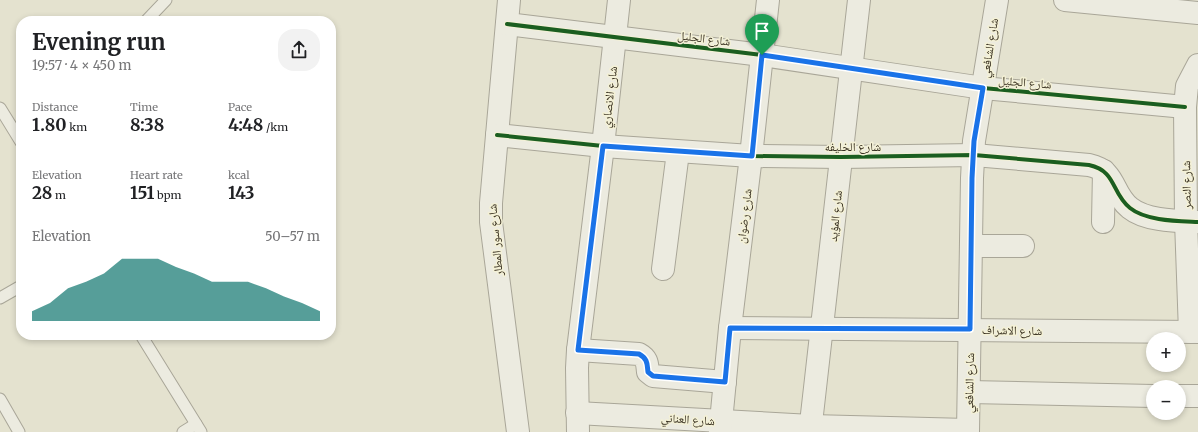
<!DOCTYPE html>
<meta charset="utf-8">
<style>
:root{--surface:#fff;--page:#f2f2f2;--text:#202124;--muted:#757577;--accent:#0f766e}
body{margin:0;font-family:Merriweather,"Noto Naskh Arabic",serif;background:var(--page);color:var(--text);height:100vh;display:flex;flex-direction:column;font-size:15px;white-space:nowrap}
*{box-sizing:border-box;margin:0}
p{font-size:13px;color:var(--muted)}
.icon{flex:none;width:22px;height:22px;fill:none;stroke:currentColor;stroke-width:2;stroke-linecap:round;stroke-linejoin:round}
.map{position:relative;flex:1;overflow:hidden}
.side{position:absolute;left:16px;top:16px;width:320px;height:324px;display:flex;flex-direction:column;background:var(--surface);border-radius:16px;box-shadow:0 2px 6px #0003}
.side>*{flex:none}
.fabs{position:absolute;left:1146px;top:332px;display:grid;gap:8px}
.fabs a{display:grid;place-items:center;width:40px;height:40px;border-radius:50%;background:var(--surface);box-shadow:0 2px 6px #0003;font-size:20px}
.pin{position:absolute;display:grid;place-items:center;width:34px;height:34px;color:#fff;margin:-41px -17px;border-radius:50% 50% 50% 0;rotate:-45deg;box-shadow:0 0 4px #0007}
.pin .icon{rotate:45deg}
.round{display:grid;place-items:center;flex:none;width:42px;height:42px;border-radius:16px;background:var(--page)}
.headline{display:flex;align-items:center;justify-content:space-between;height:68px;padding:0 16px}
h1{font-size:22px;font-weight:700;line-height:30px}
.metrics{display:grid;grid-template-columns:repeat(3,1fr);gap:6px;height:68px;padding:4px 16px}
.metrics div{display:grid;align-content:center}
.metrics b{font-size:17px;font-weight:700}
.metrics small{font-size:11px;font-weight:400}
.metrics p{font-size:11px}
.chart{height:112px;padding:8px 16px}
.chart p{display:flex;justify-content:space-between}
.chart svg{width:100%;height:72px;margin-top:4px;fill:var(--accent);opacity:.7}
.map>svg:first-child{display:block}
</style>
<div class="map">
<svg width="1198" height="432" viewBox="0 0 1198 432">
<rect width="100%" height="100%" fill="#e4e2cf"/>
<g fill="none" stroke-linecap="round" stroke-linejoin="round">
<g stroke="#a9a698" stroke-width="13">
<g id="lane">
<polyline points="146,21 166,0"/>
<polyline points="0,108 21,142"/>
<polyline points="0,298 21,286"/>
<polyline points="141,335 201,432"/>
<polyline points="0,399 19,432"/>
<polyline points="183,432 196,424"/>
</g>
</g>
<g stroke="#a9a698" stroke-width="24">
<g id="street">
<polyline points="509,0 491,203 491,222 518,432"/>
<polyline points="1065,0 1198,13"/>
<polyline points="507,24 762,55 983,88 1185,107"/>
<path d="M497,135L603,146L751,156L841,157L974,155L1089,165C1117,171 1111,193 1130,208C1146,221 1178,221 1198,222"/>
<polyline points="1103,222 1104,171"/>
<polyline points="972,246 1023,246"/>
<polyline points="663,269 678,152"/>
<polyline points="730,328 1198,332"/>
<polyline points="1190,332 1186,221 1185,107 1187,86 1198,65"/>
<path d="M578,350L639,354C648,359 647,364 648,372L653,376L725,382"/>
<polyline points="969,392 1153,396"/>
<polyline points="1179,396 1198,396"/>
<polyline points="577,413 811,426 968,430"/>
<polyline points="578,432 577,368 578,350 603,146 619,0"/>
<polyline points="720,432 730,328 751,156 768,0"/>
<polyline points="810,432 859,0"/>
<polyline points="968,432 972,178 974,141 997,0"/>
</g>
</g>
<use href="#lane" stroke="#ecebe0" stroke-width="11"/>
<use href="#street" stroke="#ecebe0" stroke-width="22"/>
<g stroke="#f4f1d6" stroke-width="6">
<g id="cycleway">
<polyline points="507,24 762,55 983,88 1185,107"/>
<path d="M497,135L603,146L751,156L841,157L974,155L1089,165C1117,171 1111,193 1130,208C1146,221 1178,221 1198,222"/>
</g>
</g>
<use href="#cycleway" stroke="#1b5e20" stroke-width="4"/>
</g>
<g fill="none" stroke-linecap="round" stroke-linejoin="round">
<g stroke="#fff" stroke-width="8">
<path id="route" d="M762,55L983,88L974,141L972,178L970,329L730,328L725,382L653,376L648,372C647,364 648,359 639,354L578,350L603,146L752,156Z"/>
</g>
<use href="#route" stroke="#1a73e8" stroke-width="5"/>
</g>
<g text-anchor="middle" dominant-baseline="central" stroke-width="3" stroke-linejoin="round" paint-order="stroke">
<g font-size="12" fill="#383020" stroke="#f4f1d6">
<text transform="translate(704 38) rotate(7)">شارع الجليل</text>
<text transform="translate(989 48) rotate(-81)">شارع الشافعي</text>
<text transform="translate(1025 82) rotate(5)">شارع الجليل</text>
<text transform="translate(609 97) rotate(-83)">شارع الانصاري</text>
<text x="853" y="146">شارع الخليفه</text>
<text transform="translate(1186 185) rotate(-91)">شارع النصر</text>
<text transform="translate(744 216) rotate(-83)">شارع رضوان</text>
<text transform="translate(835 216) rotate(-84)">شارع المؤيد</text>
<text transform="translate(495 240) rotate(-95)">شارع سور المطار</text>
<text transform="translate(1012 330) rotate(1)">شارع الاشراف</text>
<text transform="translate(969 383) rotate(-89)">شارع الشافعي</text>
<text transform="translate(688 419) rotate(4)">شارع العناني</text>
</g>
</g>
</svg>
<div class="fabs">
<a>+</a>
<a>−</a>
</div>
<div class="pin" style="left:762px;top:55px;background:#1e9e55"><svg class="icon" aria-label="arrive" viewBox="0 0 24 24"><path d="M6 21V4h12l-3 4 3 4H6"/></svg></div>
<section class="side">
<div class="headline"><div><h1>Evening run</h1><p>19:57 · 4 × 450 m</p></div><a class="round"><svg class="icon" aria-label="share" viewBox="0 0 24 24"><path d="M12 15V3M7 8l5-5 5 5M5 13v7h14v-7"/></svg></a></div>
<div class="metrics">
<div><p>Distance</p><b>1.80<small> km</small></b></div>
<div><p>Time</p><b>8:38</b></div>
<div><p>Pace</p><b>4:48<small> /km</small></b></div>
</div>
<div class="metrics">
<div><p>Elevation</p><b>28<small> m</small></b></div>
<div><p>Heart rate</p><b>151<small> bpm</small></b></div>
<div><p>kcal</p><b>143</b></div>
</div>
<div class="chart"><p><span>Elevation</span>50–57 m</p>
<svg viewBox="0 0 160 44" preserveAspectRatio="none"><path d="M0 44V38L10 33L20 24L30 20L40 15L50 6L60 6L70 6L80 11L90 15L100 20L110 20L120 20L130 24L140 29L150 33L160 38V44z"/></svg>
</div>
</section>
</div>
